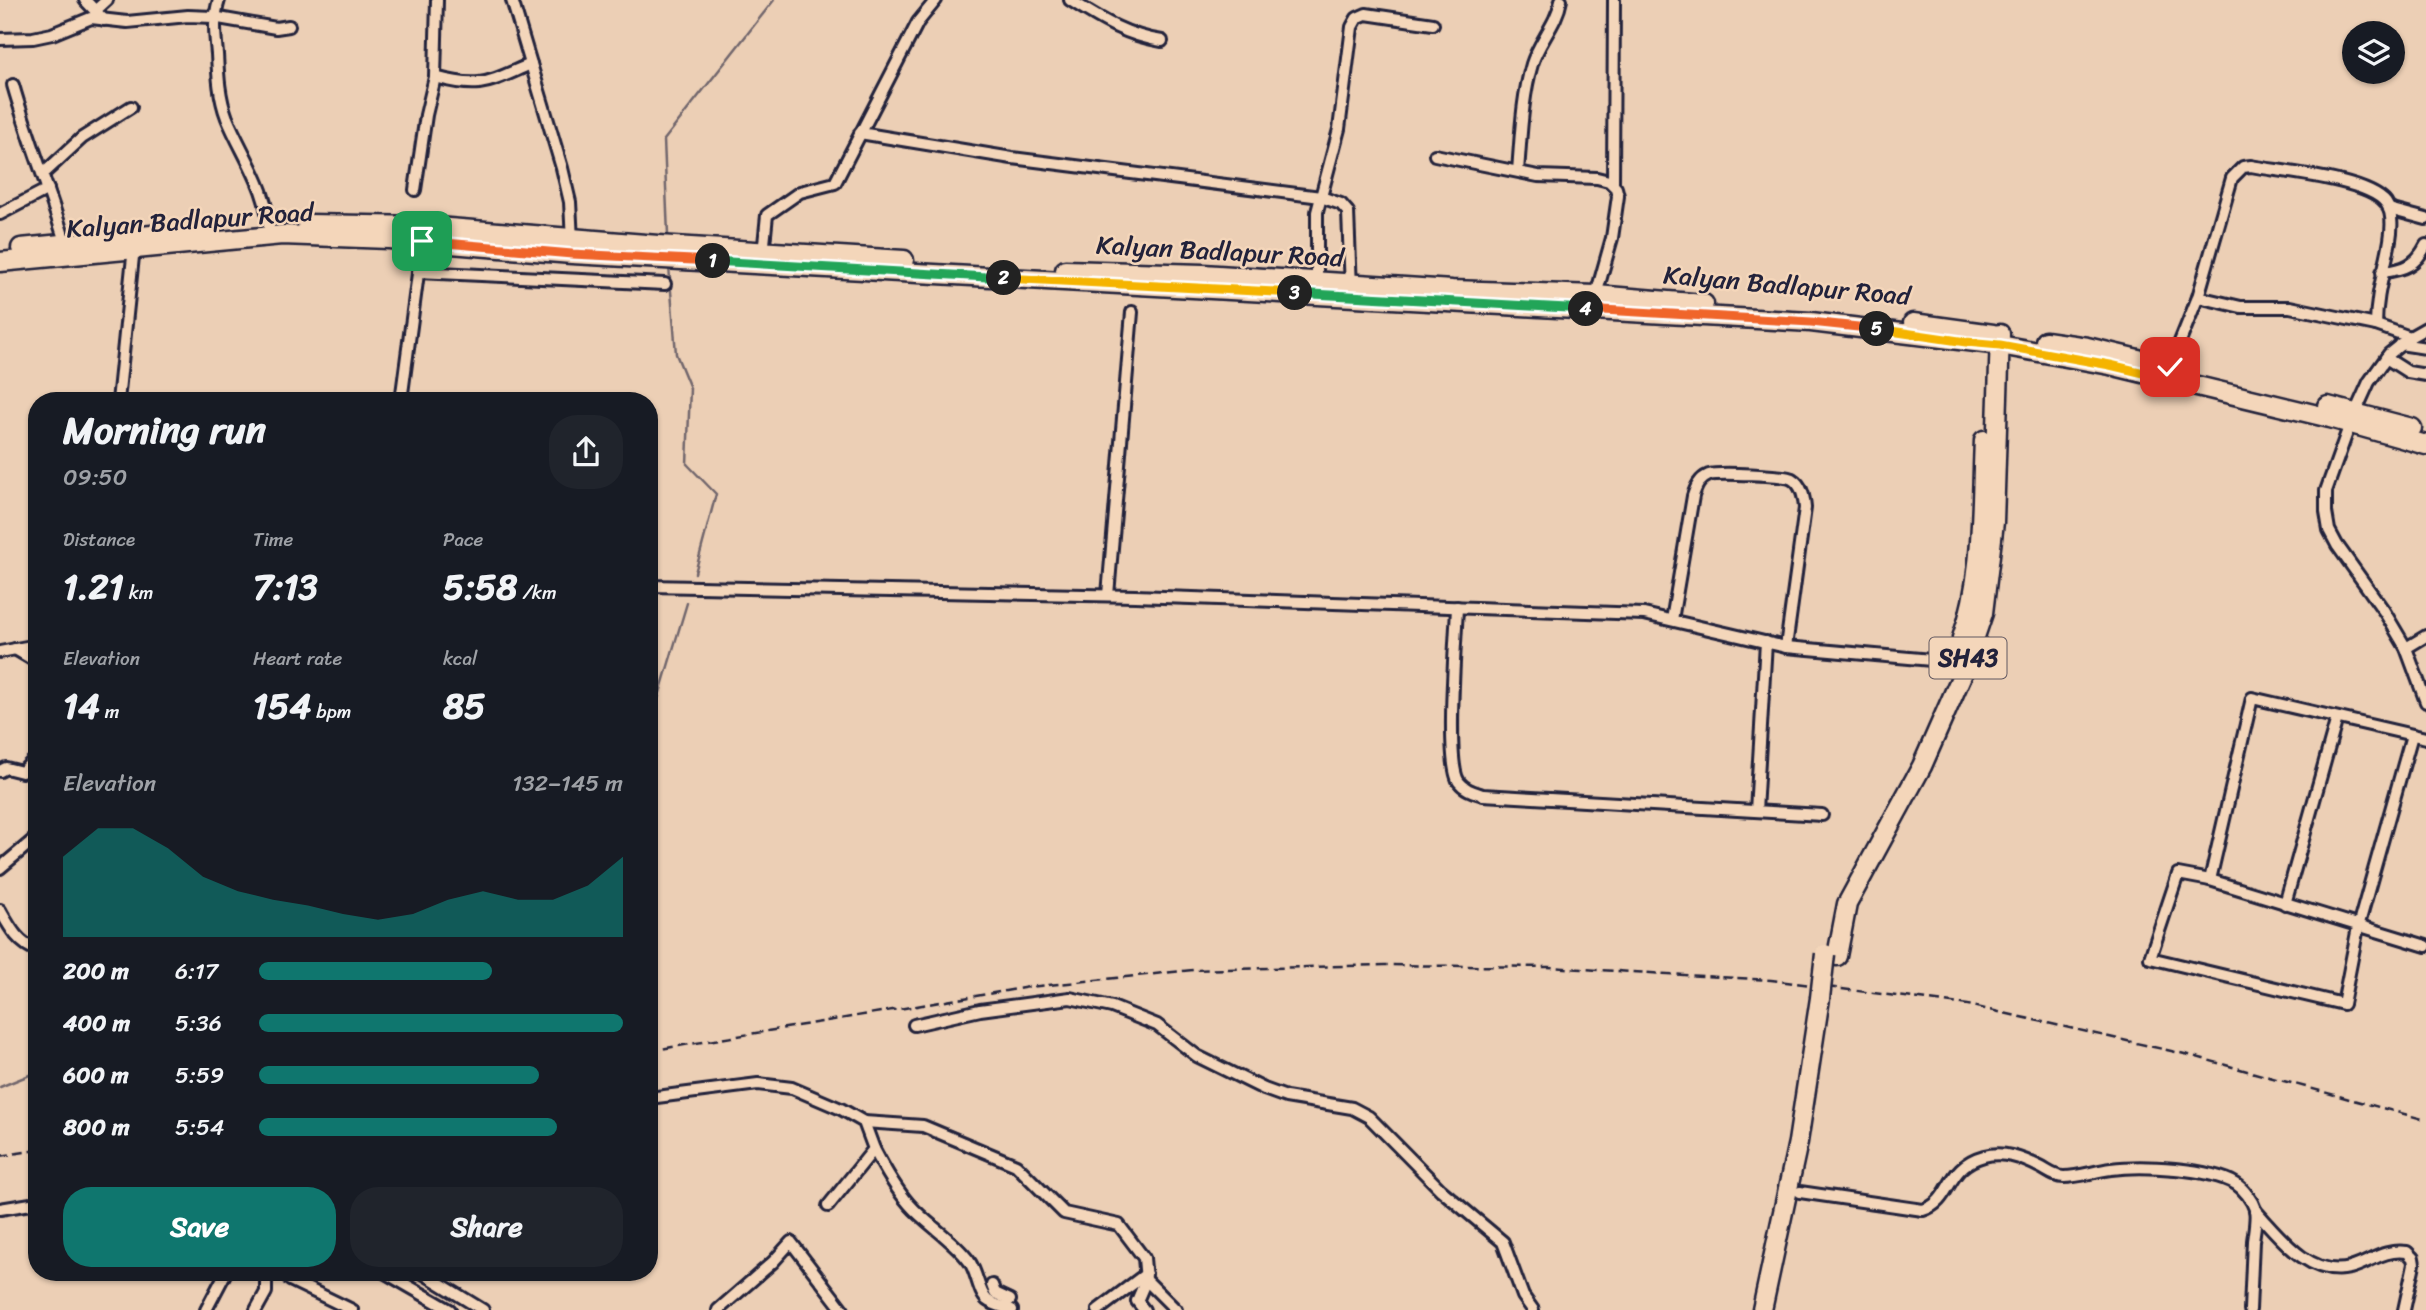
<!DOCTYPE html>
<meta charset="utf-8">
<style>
:root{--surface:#171b24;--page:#20242c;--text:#f1f3f6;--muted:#9ea1a6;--accent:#0f766e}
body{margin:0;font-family:Sriracha,sans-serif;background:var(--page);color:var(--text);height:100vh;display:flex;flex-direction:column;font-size:26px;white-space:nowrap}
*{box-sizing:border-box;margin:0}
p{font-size:23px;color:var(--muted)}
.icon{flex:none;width:38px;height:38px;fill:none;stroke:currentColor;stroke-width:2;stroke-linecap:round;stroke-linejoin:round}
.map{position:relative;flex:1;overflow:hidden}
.drawer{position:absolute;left:28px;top:392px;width:630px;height:889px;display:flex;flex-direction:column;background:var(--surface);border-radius:28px;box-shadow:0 2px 5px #0004}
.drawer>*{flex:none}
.buttons{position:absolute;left:2342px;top:21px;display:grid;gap:14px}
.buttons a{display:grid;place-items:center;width:63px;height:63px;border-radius:50%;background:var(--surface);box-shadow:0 2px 5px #0004;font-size:35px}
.pin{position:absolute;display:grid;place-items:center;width:60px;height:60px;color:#fff;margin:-30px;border-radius:14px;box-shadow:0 4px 10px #0006}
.km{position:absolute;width:35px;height:35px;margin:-18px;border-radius:50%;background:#222;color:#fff;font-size:19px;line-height:35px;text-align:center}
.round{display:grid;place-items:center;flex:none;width:74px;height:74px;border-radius:28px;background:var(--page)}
.head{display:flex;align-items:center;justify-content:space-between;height:119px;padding:0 35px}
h1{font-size:38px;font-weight:700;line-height:52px}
.metrics{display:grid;grid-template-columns:repeat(3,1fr);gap:10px;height:119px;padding:7px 35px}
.metrics div{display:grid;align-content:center}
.metrics b{font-size:35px;font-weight:700}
.metrics small{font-size:19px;font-weight:400}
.metrics p{font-size:19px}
.chart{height:196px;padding:14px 35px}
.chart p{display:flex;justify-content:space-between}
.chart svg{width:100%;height:126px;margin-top:7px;fill:var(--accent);opacity:.7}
.button{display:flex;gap:14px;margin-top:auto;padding:14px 35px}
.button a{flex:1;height:80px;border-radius:28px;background:var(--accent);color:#fff;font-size:28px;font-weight:700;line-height:80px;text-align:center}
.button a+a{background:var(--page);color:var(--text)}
ul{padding:0 35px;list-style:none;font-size:23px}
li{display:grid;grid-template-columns:112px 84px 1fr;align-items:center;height:52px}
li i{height:18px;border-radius:9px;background:var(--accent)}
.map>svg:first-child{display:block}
</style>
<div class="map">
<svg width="2426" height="1310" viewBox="0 0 2426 1310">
<rect width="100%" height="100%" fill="#eccfb5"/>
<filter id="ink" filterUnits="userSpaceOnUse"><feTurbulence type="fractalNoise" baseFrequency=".0143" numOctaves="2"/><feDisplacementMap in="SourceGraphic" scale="14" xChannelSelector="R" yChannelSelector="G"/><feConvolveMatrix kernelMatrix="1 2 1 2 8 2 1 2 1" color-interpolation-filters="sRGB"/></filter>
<g filter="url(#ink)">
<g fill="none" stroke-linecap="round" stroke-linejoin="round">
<g stroke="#71666c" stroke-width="2.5">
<polyline points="668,235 664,140 774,0"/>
<polyline points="669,266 676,354 690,388 687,464 716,494 695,573"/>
<polyline points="649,718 659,696 687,603"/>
<polyline points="0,1087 37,1072"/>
</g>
<g stroke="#22223b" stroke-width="16">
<g id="street">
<polyline points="85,0 104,20"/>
<path d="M219,0C213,19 215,34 217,54C218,76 219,97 227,118C243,157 270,191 269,235"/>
<polyline points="512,0 562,168 570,202 572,241"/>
<path d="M1070,0C1102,20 1125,35 1162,41"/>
<polyline points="96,10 107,0"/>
<polyline points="0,39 33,38 52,34 91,18 127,22 188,16 213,17 276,28 289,26"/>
<path d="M435,77C482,90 488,82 531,64"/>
<path d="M13,85C28,138 49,189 65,242"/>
<polyline points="860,133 1012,158 1321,197 1341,204 1348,212 1351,289"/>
<polyline points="1435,155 1538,176 1597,178 1609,181 1616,188 1618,196 1612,238 1596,295"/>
<path d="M1518,171C1521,135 1522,98 1532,64C1539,41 1557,24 1561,0"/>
<polyline points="43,174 82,138 131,107"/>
<polyline points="1613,184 1614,0"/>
<polyline points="415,190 426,115 435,77 437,0"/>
<polyline points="2389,209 2426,219"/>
<polyline points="0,214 48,189"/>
<polyline points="763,254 767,215 800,192 835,183 918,22 936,0"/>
<polyline points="418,272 665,284"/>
<path d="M2382,272C2404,270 2416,265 2426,245"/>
<polyline points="1317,281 1317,212 1339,129 1352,27 1357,18 1366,14 1433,24"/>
<polyline points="2198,297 2241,307 2290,307 2376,325 2410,337"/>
<polyline points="2426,328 2410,337 2389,354 2369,382 2350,424 2326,491 2326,512 2329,530 2337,545 2384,611 2406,648 2426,702"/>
<polyline points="2400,344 2426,348"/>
<polyline points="2386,358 2408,372 2426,375"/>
<path d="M2169,369L2198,297L2232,178L2243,167L2251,166C2282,172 2368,179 2386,203C2393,213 2392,228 2390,240C2385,270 2376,294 2376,325"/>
<polyline points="118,401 134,247"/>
<polyline points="401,401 423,236"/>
<polyline points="649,586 1135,596 1644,614 1786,647 1954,662 1965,666"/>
<polyline points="1108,595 1132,312"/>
<path d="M1457,607C1456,638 1445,763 1459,782C1465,790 1474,792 1483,795L1822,815"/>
<path d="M1672,620L1693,496C1696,487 1699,479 1709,475C1718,472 1785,475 1792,479C1802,485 1804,497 1805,508L1786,647"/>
<polyline points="2406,648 2426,636"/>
<polyline points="15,649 37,662"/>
<polyline points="0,652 37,645"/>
<polyline points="2412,735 2358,927 2343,1004 2150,958 2178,874 2210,880 2426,946"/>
<polyline points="0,771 6,768 22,772 37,757"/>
<polyline points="1756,811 1766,642"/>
<polyline points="0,868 37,837"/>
<polyline points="2210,880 2252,698 2426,738"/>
<polyline points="2285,904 2337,718"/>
<path d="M0,910C9,926 18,944 37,950"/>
<polyline points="914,1025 980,1010 1070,998 1112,1007 1157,1025 1197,1056 1264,1089 1286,1097 1352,1108 1369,1117 1441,1190 1503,1242 1523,1296 1533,1310"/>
<polyline points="649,1098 758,1084 792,1088 841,1109 864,1122 874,1149 828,1206"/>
<polyline points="864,1122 923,1126 1016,1165 1064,1213 1119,1225 1144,1258 1146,1280 1137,1301 1144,1310"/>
<path d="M874,1149C884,1168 895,1188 909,1204C927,1225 952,1238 969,1261C977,1271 978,1292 987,1300C993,1305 1005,1307 1012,1310"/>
<path d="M1800,1192L1923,1210C1953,1201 1944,1167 1984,1156C2004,1151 2022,1158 2040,1167C2048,1171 2054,1177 2064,1177C2079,1177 2095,1171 2111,1169C2141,1165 2210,1168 2236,1184C2244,1189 2252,1200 2255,1209C2257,1218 2254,1232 2253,1241C2252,1264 2251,1287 2250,1310"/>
<polyline points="0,1209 37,1203"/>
<path d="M2255,1210C2279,1236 2309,1278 2350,1268C2372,1262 2382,1249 2407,1252L2413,1258L2414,1264L2404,1310"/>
<polyline points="384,1272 450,1310"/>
<polyline points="421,1272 483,1310"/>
<polyline points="290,1280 352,1310"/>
<polyline points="1146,1280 1176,1310"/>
<polyline points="992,1285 995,1293 1010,1300"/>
<polyline points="206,1310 226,1272"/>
<polyline points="256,1310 266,1292 266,1272"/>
<polyline points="718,1310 773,1262 791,1242 843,1310"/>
<polyline points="1098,1310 1146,1274"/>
</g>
</g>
<g stroke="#22223b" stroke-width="23">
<g id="primary">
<polyline points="307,224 424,226 658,245 904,260"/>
<polyline points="21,248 212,229"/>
<polyline points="0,262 282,235 389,239 572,254 1811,322 2000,345 2110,365 2330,418 2426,445"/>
<polyline points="1065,270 1203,274 1452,290 1596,295 1704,304"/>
<polyline points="1913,323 1993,334"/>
<polyline points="2045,341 2087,347 2172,367"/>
<polyline points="2328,406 2412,428"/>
<path d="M1962,638C1984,576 1981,505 1984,440"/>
<polyline points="1837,956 1847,904 1922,766 1962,675 1983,613 1994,522 2000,334"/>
<polyline points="1762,1310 1798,1142 1820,998"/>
</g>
</g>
<use href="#street" stroke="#f4d6ba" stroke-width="10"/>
<use href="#primary" stroke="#f4d6ba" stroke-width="18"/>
<g stroke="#22223b" stroke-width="2.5" stroke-dasharray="10 5" stroke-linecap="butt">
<polyline points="649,1051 1029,987 1193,970 1384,965 1548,967 1771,980 1968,1005 2189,1055 2426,1120"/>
<polyline points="0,1156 37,1150"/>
</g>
<g stroke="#22223b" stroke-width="23" stroke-linecap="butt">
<polyline id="primary-bridge" points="1820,998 1825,954"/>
</g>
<use href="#primary-bridge" stroke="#f4d6ba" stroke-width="18"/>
</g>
</g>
<g fill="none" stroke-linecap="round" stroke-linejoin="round" filter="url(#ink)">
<g stroke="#fff" stroke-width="14">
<polyline id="split-1" points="422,241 572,254 713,261"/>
</g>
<g stroke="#fff" stroke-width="14">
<polyline id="split-2" points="713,261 1004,278"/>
</g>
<g stroke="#fff" stroke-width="14">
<polyline id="split-3" points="1004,278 1295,293"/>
</g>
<g stroke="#fff" stroke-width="14">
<polyline id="split-4" points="1295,293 1586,309"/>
</g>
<g stroke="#fff" stroke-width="14">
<polyline id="split-5" points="1586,309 1811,322 1877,329"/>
</g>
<g stroke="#fff" stroke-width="14">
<polyline id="split-6" points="1877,329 1966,342 2000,345 2110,365 2165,378 2170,367"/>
</g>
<use href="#split-1" stroke="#f0652b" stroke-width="9"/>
<use href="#split-2" stroke="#22a559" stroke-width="9"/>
<use href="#split-3" stroke="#f5b400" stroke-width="9"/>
<use href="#split-4" stroke="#22a559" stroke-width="9"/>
<use href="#split-5" stroke="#f0652b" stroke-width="9"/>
<use href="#split-6" stroke="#f5b400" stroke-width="9"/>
</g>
<g text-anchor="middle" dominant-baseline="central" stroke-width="5" stroke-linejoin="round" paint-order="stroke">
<rect fill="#f4d6ba" stroke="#615861" stroke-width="2" x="1929.5" y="637.5" width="77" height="41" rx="5"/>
<g font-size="24" font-weight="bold" fill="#22223b">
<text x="1968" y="658">SH43</text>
</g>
<g font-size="26" fill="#22223b" stroke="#f4d6ba">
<text transform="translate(190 220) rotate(-4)">Kalyan Badlapur Road</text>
<text transform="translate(1220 251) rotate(3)">Kalyan Badlapur Road</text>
<text transform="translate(1787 285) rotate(5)">Kalyan Badlapur Road</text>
</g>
</g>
</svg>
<div class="buttons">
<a><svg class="icon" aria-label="layers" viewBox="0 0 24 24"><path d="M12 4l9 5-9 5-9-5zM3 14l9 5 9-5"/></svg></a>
</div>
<div class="pin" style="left:422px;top:241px;background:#1e9e55"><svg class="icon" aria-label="arrive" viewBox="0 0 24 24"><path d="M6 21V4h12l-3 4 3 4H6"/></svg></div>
<div class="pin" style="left:2170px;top:367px;background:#d93025"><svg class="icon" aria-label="check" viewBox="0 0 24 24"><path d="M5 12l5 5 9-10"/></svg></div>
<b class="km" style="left:713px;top:261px">1</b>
<b class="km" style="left:1004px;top:278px">2</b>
<b class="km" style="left:1295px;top:293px">3</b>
<b class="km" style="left:1586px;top:309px">4</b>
<b class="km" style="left:1877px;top:329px">5</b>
<section class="drawer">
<div class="head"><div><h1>Morning run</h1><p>09:50</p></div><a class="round"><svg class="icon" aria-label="share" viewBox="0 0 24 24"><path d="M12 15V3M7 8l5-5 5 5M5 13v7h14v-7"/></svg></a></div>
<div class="metrics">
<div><p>Distance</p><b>1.21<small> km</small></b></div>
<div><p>Time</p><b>7:13</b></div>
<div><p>Pace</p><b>5:58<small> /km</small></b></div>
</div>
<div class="metrics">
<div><p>Elevation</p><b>14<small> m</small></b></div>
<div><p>Heart rate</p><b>154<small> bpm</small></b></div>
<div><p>kcal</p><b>85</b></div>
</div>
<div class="chart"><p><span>Elevation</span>132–145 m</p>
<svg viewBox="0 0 160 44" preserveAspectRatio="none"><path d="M0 44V16L10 6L20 6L30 13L40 23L50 28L60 31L70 33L80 36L90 38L100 36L110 31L120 28L130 31L140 31L150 26L160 16V44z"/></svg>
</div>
<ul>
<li><b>200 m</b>6:17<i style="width:64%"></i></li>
<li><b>400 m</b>5:36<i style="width:100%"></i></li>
<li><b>600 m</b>5:59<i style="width:77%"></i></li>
<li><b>800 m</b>5:54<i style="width:82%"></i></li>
</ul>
<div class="button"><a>Save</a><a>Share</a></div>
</section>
</div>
